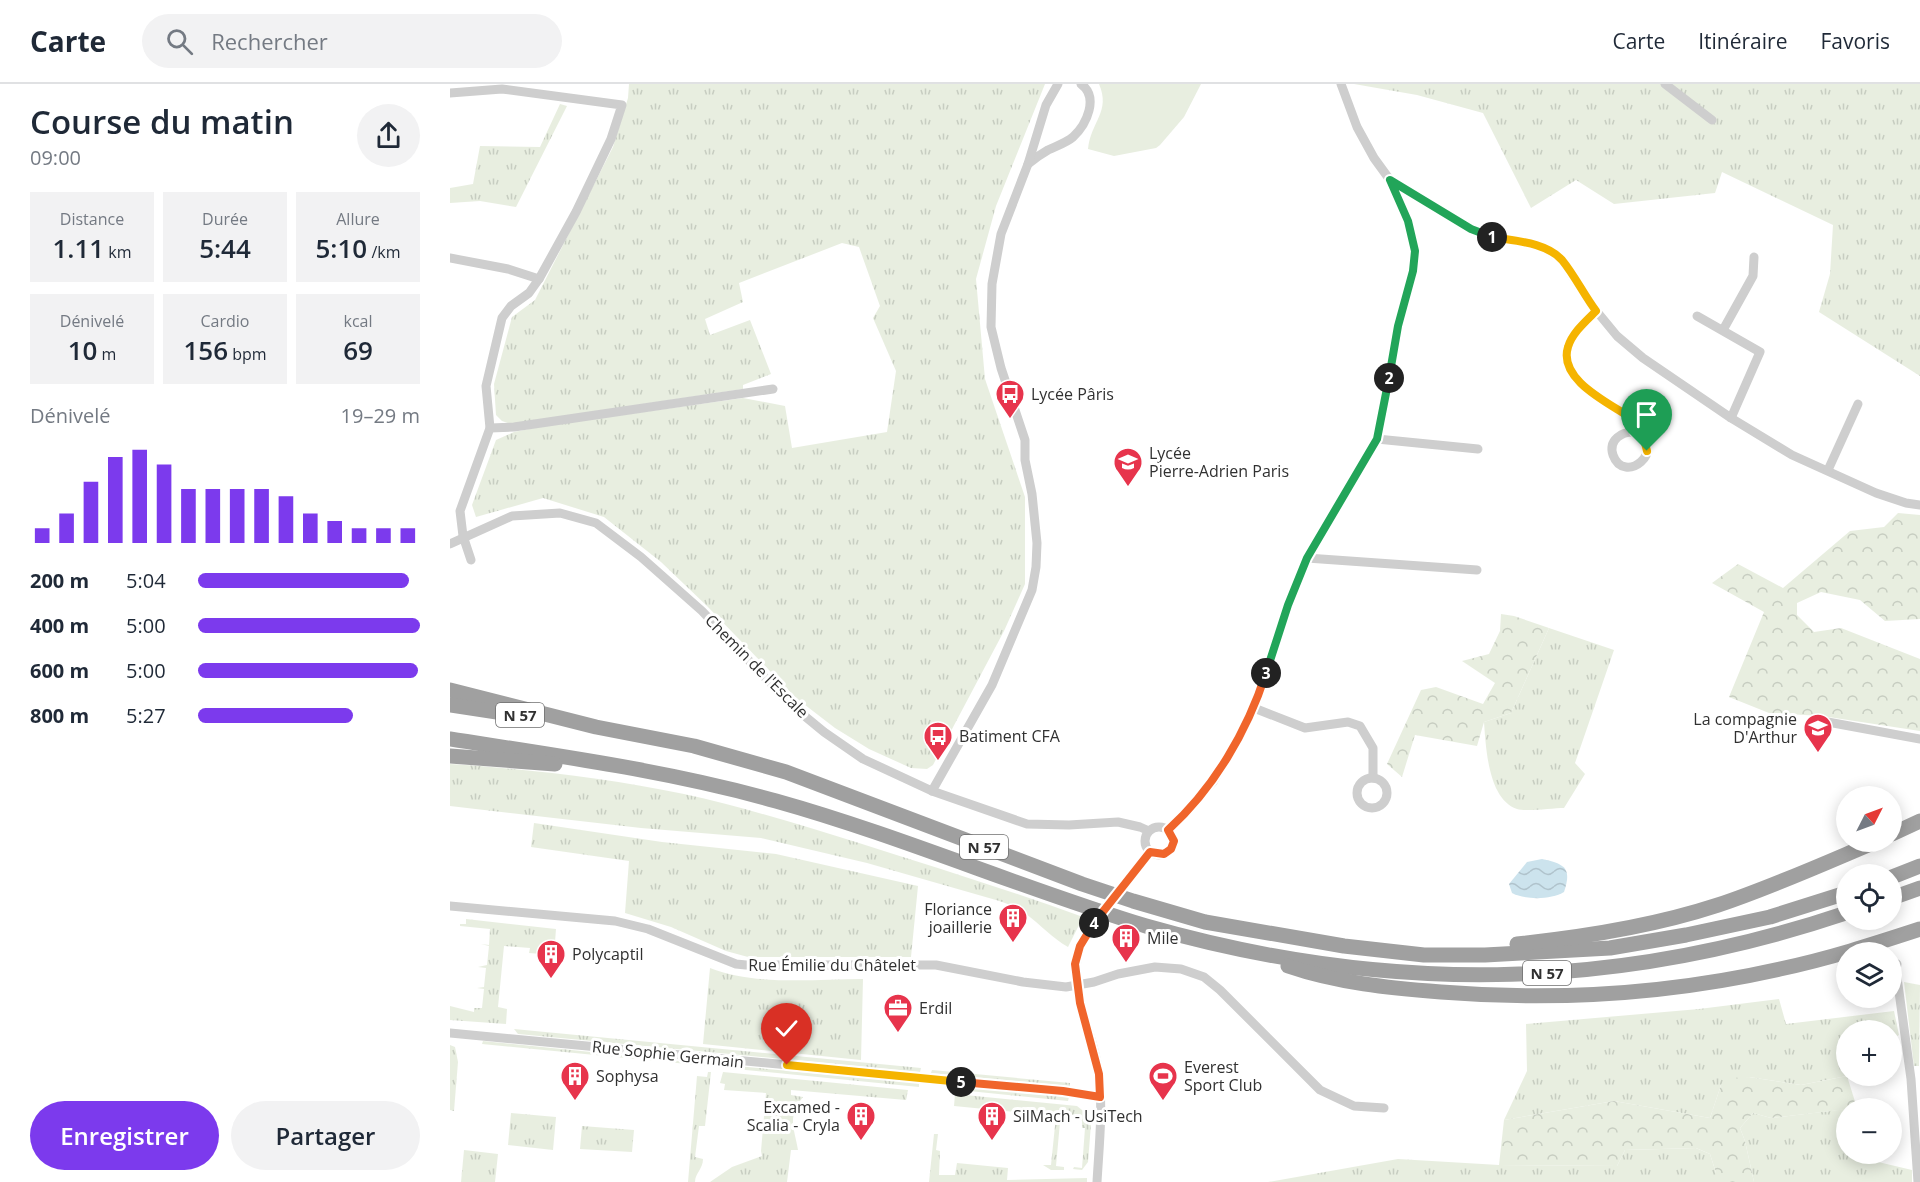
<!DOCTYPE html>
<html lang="fr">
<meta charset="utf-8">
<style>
:root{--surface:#fff;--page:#f2f2f3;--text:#1f2937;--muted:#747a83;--line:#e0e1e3;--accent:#7c3aed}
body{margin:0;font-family:"Open Sans",sans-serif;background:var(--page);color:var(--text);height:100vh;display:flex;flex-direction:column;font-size:22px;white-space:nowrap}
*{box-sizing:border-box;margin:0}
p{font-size:20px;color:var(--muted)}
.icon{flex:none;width:33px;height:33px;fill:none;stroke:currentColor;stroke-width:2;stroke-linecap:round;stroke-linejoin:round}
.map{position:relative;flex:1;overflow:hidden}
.side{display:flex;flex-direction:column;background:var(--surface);width:450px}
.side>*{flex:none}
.needle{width:39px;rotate:48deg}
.fabs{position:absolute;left:1386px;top:702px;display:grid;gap:12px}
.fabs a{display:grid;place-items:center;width:66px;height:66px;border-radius:50%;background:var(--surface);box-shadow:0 3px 15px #0003;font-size:30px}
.pin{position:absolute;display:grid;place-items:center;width:51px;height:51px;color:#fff;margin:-62px -26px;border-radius:50% 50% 50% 0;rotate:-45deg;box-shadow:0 0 6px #0007}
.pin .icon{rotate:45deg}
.km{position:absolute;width:30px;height:30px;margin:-15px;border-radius:50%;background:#222;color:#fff;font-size:16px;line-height:30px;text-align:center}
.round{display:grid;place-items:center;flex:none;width:63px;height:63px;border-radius:32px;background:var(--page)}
.headline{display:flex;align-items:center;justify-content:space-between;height:102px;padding:0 30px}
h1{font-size:33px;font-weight:600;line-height:45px}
.stats{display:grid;grid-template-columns:repeat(3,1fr);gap:9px;height:102px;padding:6px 30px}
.stats div{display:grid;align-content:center;border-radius:0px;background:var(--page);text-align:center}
.stats b{font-size:26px;font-weight:600}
.stats small{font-size:16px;font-weight:400}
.stats p{font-size:16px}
.chart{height:168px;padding:12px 30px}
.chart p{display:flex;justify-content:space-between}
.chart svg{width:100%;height:108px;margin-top:6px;stroke:var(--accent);stroke-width:6}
.primary-button{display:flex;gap:12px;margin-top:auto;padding:12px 30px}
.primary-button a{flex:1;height:69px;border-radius:36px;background:var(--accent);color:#fff;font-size:24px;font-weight:600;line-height:69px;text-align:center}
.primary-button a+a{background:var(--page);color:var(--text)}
ul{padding:0 30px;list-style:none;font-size:20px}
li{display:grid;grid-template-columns:96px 72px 1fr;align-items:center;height:45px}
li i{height:15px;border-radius:8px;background:var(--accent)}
header{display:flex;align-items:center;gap:36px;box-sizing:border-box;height:84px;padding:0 30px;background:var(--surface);border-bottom:2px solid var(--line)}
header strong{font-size:28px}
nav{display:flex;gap:33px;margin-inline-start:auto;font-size:21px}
.search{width:420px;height:54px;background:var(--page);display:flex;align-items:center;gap:15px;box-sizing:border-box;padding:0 21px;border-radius:33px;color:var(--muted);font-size:22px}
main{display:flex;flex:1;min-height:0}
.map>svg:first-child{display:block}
</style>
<header>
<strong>Carte</strong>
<div class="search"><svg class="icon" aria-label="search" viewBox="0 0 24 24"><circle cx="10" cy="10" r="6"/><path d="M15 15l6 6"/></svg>Rechercher</div>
<nav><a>Carte</a><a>Itinéraire</a><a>Favoris</a></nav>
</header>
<main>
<section class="side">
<div class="headline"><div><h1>Course du matin</h1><p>09:00</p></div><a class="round"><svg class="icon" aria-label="share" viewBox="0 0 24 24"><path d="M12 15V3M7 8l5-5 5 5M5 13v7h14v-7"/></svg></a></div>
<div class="stats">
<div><p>Distance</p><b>1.11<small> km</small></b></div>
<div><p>Durée</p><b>5:44</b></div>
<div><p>Allure</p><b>5:10<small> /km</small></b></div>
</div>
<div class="stats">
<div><p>Dénivelé</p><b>10<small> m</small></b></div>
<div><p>Cardio</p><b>156<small> bpm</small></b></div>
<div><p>kcal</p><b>69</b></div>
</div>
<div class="chart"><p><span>Dénivelé</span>19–29 m</p>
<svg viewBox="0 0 160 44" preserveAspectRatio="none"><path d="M5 44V38M15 44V32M25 44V19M35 44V9M45 44V6M55 44V12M65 44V22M75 44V22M85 44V22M95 44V22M105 44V25M115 44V32M125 44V35M135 44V38M145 44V38M155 44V38"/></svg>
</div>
<ul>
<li><b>200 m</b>5:04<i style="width:95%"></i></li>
<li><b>400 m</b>5:00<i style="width:100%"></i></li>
<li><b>600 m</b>5:00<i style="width:99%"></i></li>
<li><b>800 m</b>5:27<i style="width:70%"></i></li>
</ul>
<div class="primary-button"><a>Enregistrer</a><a>Partager</a></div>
</section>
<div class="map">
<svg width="1470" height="1098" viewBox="0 0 1470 1098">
<defs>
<pattern id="grass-tufts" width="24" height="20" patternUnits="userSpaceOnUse" patternTransform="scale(1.5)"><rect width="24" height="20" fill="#e8eee0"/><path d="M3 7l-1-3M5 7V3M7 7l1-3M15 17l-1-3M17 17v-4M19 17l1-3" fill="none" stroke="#c7cdc1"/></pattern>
<pattern id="forest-crowns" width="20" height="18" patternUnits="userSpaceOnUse" patternTransform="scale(1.5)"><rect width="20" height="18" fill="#e8eee0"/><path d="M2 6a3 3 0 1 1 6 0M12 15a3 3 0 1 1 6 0" fill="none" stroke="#c7cdc1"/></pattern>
<pattern id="water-waves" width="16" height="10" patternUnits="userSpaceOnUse" patternTransform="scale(1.5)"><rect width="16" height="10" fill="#cce3ed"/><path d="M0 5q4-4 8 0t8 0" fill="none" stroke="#b0c3cc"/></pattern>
</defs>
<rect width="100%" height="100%" fill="#fff"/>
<g fill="url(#grass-tufts)">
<polygon points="179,0 595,0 546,122 526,195 535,295 575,413 575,500 554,547 483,681 477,685 461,684 419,665 385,644 346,614 257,522 211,478 154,433 93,414 26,433 22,421 46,356 64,348 94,342 293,314 335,322 342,364 437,348 446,287 423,234 430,222 409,163 392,159 289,199 293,218 255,235 260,251 300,236 321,290 293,301 293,305 61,340 52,337 46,331 44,300 62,233 85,216 163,63 178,14"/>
<polygon points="904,0 1470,0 1470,292 1369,228 1380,190 1383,141 1272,88 1265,109 1164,120 1126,96 1081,124 1033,29 967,11"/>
<polygon points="110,20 117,22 66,123 30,117 0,119 0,104 23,100 30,62 90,63"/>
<path d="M1099,544L1164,566L1125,679L1135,690L1114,724C1102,724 1078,728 1067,725C1038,715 1036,664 1034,638L1061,629Z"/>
<path d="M0,680C78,685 157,694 234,710C293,723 351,741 409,759C484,783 559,806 633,833L618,863C602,854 591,841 576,830C567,823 556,819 546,816L417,779L311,754L191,744L0,722Z"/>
<polygon points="84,739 212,758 326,770 468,802 461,873 298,873 276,867 221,843 175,829 179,777 81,763"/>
<polygon points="16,835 106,845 104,871 79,869 80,864 54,862 48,923 57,925 56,940 0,936 0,922 24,928 24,924 32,924 34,905 27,904 34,903 36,884 28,883 37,881 39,862 31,860 39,861 40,845 10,842 10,840 16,840"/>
<path d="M260,884C304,902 365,895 413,895L411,976L253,960Z"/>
<polygon points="1454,898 1470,901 1469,982 1464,982"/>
<polygon points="1329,915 1336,940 1444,927 1449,951 1442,955 1442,946 1396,946 1397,992 1351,1001 1299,993 1271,1001 1260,1034 1164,1017 1054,1036 1077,987 1076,940 1249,925"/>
<polygon points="64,945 471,984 470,988 68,950"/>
<polygon points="33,957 258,980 258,982 32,960"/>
<polygon points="0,961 5,963 8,978 4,1027 0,1026"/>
<polygon points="275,981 469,999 469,1003 275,984"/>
<polygon points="482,986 620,999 620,1002 481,989"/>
<path d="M258,988H261L255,1042H249L245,1073L253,1075C253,1085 245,1089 245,1098H238L247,992L257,993Z"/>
<path d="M273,988L458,1006L456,1016L341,1006V1011L353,1013C337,1034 344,1043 348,1066H341L337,1098H260L282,1083L312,1072L311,1067L316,1009L274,1006L275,1000L270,999Z"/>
<polygon points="509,1003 619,1013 618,1017 509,1006"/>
<polygon points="505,1010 627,1022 637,1030 641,1040 638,1078 632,1086 623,1085 624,1083 632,1084 635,1044 632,1044 632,1037 627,1031 622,1031 621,1028 611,1027 606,1082 614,1083 614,1086 601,1086 593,1081 601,1081 606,1032 504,1022"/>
<polygon points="1396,1025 1396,1070 1407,1070 1407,1073 1462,1086 1462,1098 1304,1098 1295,1057 1290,1044 1303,1029 1321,1034"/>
<polygon points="61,1029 106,1033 103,1066 58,1061"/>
<polygon points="132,1042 184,1046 182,1068 130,1065"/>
<polygon points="484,1050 488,1050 486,1066 490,1067 489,1091 505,1091 507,1079 558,1084 557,1096 637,1094 637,1098 479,1098"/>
<polygon points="1246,1064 1260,1070 1266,1089 1266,1098 818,1098 948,1075 1049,1081 1167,1082 1175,1066"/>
<polygon points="14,1066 48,1070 45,1098 11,1098"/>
</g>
<g fill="url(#forest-crowns)">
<polygon points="1448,429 1470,431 1470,535 1435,537 1410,516 1371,508 1347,519 1347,531 1364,548 1391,544 1470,575 1470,647 1372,632 1319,629 1279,613 1314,528 1262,499 1288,480 1333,504 1400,447 1434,443"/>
<polygon points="1051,530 1064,532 1099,544 1061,629 1034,638 1027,662 965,651 952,693 937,680 971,606 986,603 1033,620 1045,599 1012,577 1039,570 1050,547"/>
<polygon points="1397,992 1407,1024 1321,1034 1303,1029 1290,1044 1295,1057 1304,1098 1266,1098 1266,1089 1260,1070 1246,1064 1175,1066 1167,1082 1049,1081 1054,1036 1164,1017 1260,1034 1271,1001 1281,994 1299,993 1351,1001"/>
</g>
<path fill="#e8eee0" d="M649,0H751L734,33L710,61L706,64L664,72L638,65C641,37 661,28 649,0Z"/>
<path fill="url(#water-waves)" d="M1092,775C1115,780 1122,784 1114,808C1101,816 1075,816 1062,809L1059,800L1077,778Z"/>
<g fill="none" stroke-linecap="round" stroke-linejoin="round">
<g stroke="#cecece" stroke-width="9">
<polyline points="891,0 907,43 924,74 940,96 1035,152 1084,161 1097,166 1111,175 1139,218 1167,252 1193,274 1281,334 1342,371 1426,409 1456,419 1470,421"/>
<polyline points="1215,0 1262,36"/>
<polyline points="0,9 52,5 172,21 161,55 126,128 89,195 79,209 61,222 52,234 36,302 40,344 10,427 13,452 21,476"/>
<path d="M578,80C584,75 591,70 598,66C606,62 616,59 623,53C637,40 649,13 631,0"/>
<polyline points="0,174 58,185 89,195"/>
<path d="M1146,227C1136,237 1122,249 1118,263C1108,295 1157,318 1178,332L1183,338L1185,348C1219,366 1174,402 1163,371C1158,356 1172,347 1185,348"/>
<polyline points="1247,232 1310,268 1281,334"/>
<polyline points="1273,246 1303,192 1304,173"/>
<polyline points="40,344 64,343 323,305"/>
<polyline points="927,355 1028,365"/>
<polyline points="1378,386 1408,320"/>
<polyline points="0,460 62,432 110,429 146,439 191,473 252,527 340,620 374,648 413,675 482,707 577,740 619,741 668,738 690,743 699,747"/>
<polyline points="857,474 1027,486"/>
<polyline points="804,624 855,644 898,638 910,642 923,664 923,694"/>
<polyline points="1367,636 1470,655"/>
<circle cx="922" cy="709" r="15"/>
<polyline points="482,707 542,601 582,506 586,483 587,459 582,410 575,376 575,356 551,284 541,243 542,200 551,150 578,80 596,21 608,0"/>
<circle cx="709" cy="757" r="14"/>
<polyline points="718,746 763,698 786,659 804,624 838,521 857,474 927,355 948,242 963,187 965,167 958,137 940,96"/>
<polyline points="681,792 701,768"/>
<polyline points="0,822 165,837 198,845 286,880 296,881 486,881 573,898 616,903 644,898 668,890 705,883 731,885 754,893 770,906 870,1006 904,1022 934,1024"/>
<path d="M642,842C604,894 644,938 649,992C653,1027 649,1063 647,1098"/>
<polyline points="1447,880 1446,886 1461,995 1468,1098"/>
<polyline points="0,949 613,1007 650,1013"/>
</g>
<g stroke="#a0a0a0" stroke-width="15">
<polyline points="0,606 146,643 244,662 336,688 632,800 683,817 755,838 894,862 974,871 1035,871 1160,864 1236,851 1320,833 1396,809"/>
<polyline points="0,621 60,630"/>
<path d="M0,655C109,672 219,687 326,717C451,752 571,804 696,842C934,910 1161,908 1396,829"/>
<polyline points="0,672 105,680"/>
<polyline points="1442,750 1470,737"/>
<polyline points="1442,793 1470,782"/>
<polyline points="1442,814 1470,804"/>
<path d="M1067,860C1135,853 1204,842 1268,821C1322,803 1373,780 1425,758"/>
<path d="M838,882C887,899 940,904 991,908C1104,917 1219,910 1330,885C1378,875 1424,860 1470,845"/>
</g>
<polyline stroke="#cecece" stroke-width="9" points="642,842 681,792"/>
</g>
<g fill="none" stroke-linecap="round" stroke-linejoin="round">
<g stroke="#fff" stroke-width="12">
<path id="split-1" d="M1042,153C1064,157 1096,158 1112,176C1125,192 1134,211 1146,227C1136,237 1122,249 1118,263C1108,295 1157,318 1178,332L1183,338L1185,348L1194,355L1197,367"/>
</g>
<g stroke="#fff" stroke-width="12">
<polyline id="split-2" points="939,294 948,242 963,187 965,167 958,137 940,96 1021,145 1042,153"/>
</g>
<g stroke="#fff" stroke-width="12">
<polyline id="split-3" points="816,589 838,521 857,474 927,355 939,294"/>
</g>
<g stroke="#fff" stroke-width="12">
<path id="split-4" d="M644,839L700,768L714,770L721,765L724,757L718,746C764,704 797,648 816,589"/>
</g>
<g stroke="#fff" stroke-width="12">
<polyline id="split-5" points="511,998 613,1007 650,1013 649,990 630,919 625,880 630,862 644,839"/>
</g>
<g stroke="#fff" stroke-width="12">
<polyline id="split-6" points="337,981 511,998"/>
</g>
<use href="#split-1" stroke="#f5b400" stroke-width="8"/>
<use href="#split-2" stroke="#22a559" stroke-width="8"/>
<use href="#split-3" stroke="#22a559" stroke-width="8"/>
<use href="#split-4" stroke="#f0652b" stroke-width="8"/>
<use href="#split-5" stroke="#f0652b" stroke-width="8"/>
<use href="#split-6" stroke="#f5b400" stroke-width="8"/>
</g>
<defs>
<g id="bus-pin" transform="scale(1.5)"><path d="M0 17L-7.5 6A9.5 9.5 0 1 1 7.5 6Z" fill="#e7344c" stroke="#fff"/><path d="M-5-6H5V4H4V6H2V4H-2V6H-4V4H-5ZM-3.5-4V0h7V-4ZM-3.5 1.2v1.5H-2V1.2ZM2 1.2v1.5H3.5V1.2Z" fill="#fff"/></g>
<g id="school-pin" transform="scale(1.5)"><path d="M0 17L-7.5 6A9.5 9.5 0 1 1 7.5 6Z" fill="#e7344c" stroke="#fff"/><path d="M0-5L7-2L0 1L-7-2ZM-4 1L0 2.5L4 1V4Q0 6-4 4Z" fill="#fff"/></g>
<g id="building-pin" transform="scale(1.5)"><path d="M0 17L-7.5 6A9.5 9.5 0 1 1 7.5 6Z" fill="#e7344c" stroke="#fff"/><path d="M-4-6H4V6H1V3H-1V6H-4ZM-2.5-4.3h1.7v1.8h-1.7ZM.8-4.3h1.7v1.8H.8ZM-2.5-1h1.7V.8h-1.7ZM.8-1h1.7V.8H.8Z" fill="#fff"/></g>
<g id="office-pin" transform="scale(1.5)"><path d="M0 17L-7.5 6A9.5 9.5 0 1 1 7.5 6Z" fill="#e7344c" stroke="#fff"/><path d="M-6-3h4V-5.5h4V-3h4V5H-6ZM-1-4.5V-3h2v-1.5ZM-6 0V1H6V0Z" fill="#fff"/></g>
<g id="stadium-pin" transform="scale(1.5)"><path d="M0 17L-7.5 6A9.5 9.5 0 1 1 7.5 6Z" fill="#e7344c" stroke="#fff"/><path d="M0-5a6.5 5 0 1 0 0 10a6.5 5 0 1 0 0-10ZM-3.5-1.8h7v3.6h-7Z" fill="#fff"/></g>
</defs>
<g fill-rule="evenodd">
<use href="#bus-pin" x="560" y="310"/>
<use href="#school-pin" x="678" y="378"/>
<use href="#school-pin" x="1368" y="644"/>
<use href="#bus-pin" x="488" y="652"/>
<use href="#building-pin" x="563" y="834"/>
<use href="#building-pin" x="676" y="854"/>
<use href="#building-pin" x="101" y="870"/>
<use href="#office-pin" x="448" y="924"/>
<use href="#building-pin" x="125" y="992"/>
<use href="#stadium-pin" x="713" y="992"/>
<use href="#building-pin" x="411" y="1032"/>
<use href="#building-pin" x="542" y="1032"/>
</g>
<g text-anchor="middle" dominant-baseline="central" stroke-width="6" stroke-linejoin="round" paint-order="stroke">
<g fill="#fff" stroke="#6f6f6f" stroke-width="1.5">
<rect x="46" y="619" width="48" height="24" rx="4.5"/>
<rect x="510" y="751" width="48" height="24" rx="4.5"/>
<rect x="1073" y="877" width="48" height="24" rx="4.5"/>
</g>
<g font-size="15" font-weight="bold" fill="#313131">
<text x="70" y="631">N 57</text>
<text x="534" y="763">N 57</text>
<text x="1097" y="889">N 57</text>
</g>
<g font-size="16" fill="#313131" stroke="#fff" text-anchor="start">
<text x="581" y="310">Lycée Pâris</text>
<text x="699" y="369">Lycée<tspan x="699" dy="18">Pierre-Adrien Paris</tspan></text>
<text x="1347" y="635" text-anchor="end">La compagnie<tspan x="1347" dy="18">D'Arthur</tspan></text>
<text x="509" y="652">Batiment CFA</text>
<text x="542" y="825" text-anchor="end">Floriance<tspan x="542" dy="18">joaillerie</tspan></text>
<text x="697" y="854">Mile</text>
<text x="122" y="870">Polycaptil</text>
<text x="469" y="924">Erdil</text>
<text x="734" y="983">Everest<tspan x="734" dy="18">Sport Club</tspan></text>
<text x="146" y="992">Sophysa</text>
<text x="390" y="1023" text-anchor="end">Excamed -<tspan x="390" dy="18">Scalia - Cryla</tspan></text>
<text x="563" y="1032">SilMach - UsiTech</text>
</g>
<g font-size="16" fill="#313131" stroke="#fff">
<text transform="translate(307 582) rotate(45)">Chemin de l'Escale</text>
<text x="382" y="881">Rue Émilie du Châtelet</text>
<text transform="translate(218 970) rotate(6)">Rue Sophie Germain</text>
</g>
</g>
</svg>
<div class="fabs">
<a><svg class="needle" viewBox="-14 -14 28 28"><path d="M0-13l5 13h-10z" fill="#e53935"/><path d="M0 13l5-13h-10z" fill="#747a83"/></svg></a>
<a><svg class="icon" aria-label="locate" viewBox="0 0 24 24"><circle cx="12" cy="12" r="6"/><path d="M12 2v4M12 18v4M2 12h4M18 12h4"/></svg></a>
<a><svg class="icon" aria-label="layers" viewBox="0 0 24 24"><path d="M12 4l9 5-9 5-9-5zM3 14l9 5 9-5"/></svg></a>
<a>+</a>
<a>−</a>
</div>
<div class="pin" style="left:1197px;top:367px;background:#1e9e55"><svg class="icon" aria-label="arrive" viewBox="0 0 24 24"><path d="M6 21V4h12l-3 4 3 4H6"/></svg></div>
<div class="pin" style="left:337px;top:981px;background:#d93025"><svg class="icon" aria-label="check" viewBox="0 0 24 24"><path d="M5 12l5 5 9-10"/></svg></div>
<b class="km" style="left:1042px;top:153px">1</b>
<b class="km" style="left:939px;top:294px">2</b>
<b class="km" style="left:816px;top:589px">3</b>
<b class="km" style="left:644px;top:839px">4</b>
<b class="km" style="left:511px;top:998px">5</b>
</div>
</main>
